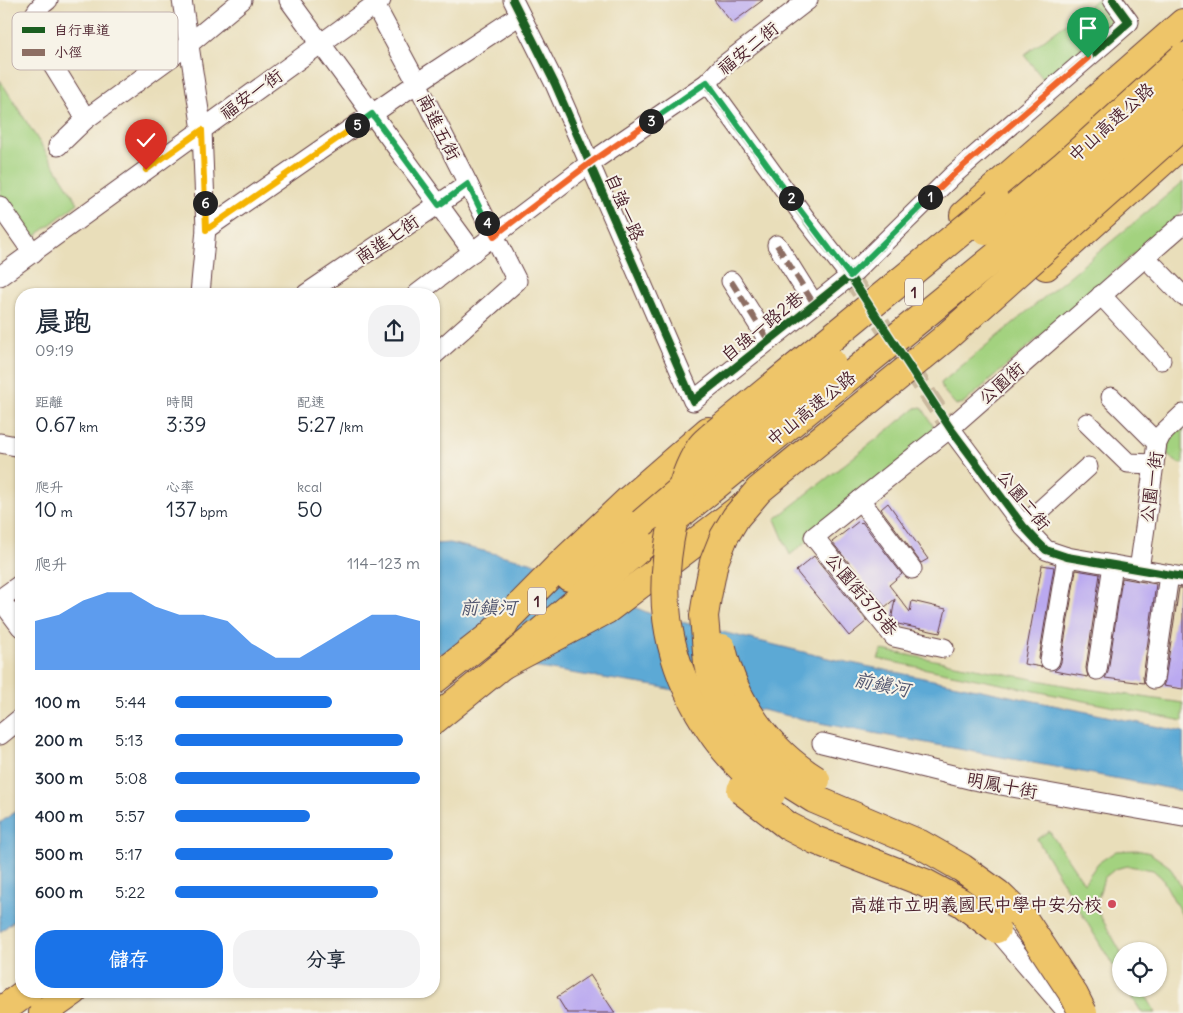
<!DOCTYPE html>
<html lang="zh-TW">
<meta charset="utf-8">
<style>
:root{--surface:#fff;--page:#f2f2f3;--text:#1f2937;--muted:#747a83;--accent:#1a73e8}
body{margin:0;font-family:Delius,"LXGW WenKai TC",sans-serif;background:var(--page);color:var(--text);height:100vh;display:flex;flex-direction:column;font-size:19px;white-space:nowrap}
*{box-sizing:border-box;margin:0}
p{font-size:16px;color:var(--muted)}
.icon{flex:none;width:28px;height:28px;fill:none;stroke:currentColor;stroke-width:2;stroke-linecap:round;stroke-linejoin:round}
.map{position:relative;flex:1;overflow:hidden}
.side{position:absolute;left:15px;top:288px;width:425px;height:710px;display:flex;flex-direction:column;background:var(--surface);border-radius:20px;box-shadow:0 1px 4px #0004}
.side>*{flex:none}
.fabs{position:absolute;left:1112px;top:942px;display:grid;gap:10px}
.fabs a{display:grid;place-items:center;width:55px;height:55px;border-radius:50%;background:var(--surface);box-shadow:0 1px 4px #0004;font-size:25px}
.pin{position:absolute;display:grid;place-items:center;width:42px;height:42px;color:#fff;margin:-51px -21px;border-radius:50% 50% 50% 0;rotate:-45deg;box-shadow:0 0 5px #0007}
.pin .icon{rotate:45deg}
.km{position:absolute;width:25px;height:25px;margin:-12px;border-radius:50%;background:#222;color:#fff;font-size:14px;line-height:25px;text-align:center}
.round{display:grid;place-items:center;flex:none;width:52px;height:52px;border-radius:20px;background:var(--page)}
.head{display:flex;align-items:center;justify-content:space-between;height:85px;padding:0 20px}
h1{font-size:28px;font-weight:600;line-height:38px}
.stats{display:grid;grid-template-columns:repeat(3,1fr);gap:8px;height:85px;padding:5px 20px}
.stats div{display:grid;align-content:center}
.stats b{font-size:21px;font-weight:600}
.stats small{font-size:14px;font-weight:400}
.stats p{font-size:14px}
.chart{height:140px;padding:10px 20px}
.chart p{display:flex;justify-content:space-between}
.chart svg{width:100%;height:90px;margin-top:5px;fill:var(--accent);opacity:.7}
.button{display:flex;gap:10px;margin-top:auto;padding:10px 20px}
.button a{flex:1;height:58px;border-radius:20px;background:var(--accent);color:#fff;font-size:20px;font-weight:600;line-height:58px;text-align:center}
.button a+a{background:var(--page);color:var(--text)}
ul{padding:0 20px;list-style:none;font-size:16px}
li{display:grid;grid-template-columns:80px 60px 1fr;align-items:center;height:38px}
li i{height:12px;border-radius:6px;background:var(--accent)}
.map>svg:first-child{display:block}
</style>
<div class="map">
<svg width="1183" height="1013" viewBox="0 0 1183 1013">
<rect width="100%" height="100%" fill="#f7f3e8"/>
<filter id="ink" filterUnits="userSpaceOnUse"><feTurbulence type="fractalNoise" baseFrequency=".02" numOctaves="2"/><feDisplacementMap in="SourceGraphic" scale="10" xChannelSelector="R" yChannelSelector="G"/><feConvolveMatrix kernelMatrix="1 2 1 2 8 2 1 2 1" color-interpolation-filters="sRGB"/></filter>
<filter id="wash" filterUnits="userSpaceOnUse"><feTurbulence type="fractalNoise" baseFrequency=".0096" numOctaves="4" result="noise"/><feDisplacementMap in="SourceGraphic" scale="20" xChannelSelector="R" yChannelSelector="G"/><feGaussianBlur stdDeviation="1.12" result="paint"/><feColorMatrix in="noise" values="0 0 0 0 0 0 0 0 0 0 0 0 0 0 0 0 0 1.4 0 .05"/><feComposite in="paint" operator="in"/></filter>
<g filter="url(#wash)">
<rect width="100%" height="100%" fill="#e9deba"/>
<g fill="#a3d27f" stroke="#767855">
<polygon points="1096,0 1102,0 1117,19 1044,80 1024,55"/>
<polygon points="0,80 78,203 21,247 0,215"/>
<polygon points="1183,182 1183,211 964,403 956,405 943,390 941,383"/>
<polygon points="922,407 936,431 933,436 790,555 775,519 916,408"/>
<polygon points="1183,426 1183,464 1178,463 1167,455 1169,439"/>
<polygon points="882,650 1074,687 1183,703 1183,721 878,659"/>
<polygon points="1049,831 1084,883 1098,863 1116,851 1137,850 1150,853 1170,867 1183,890 1183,917 1162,878 1153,870 1128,866 1115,869 1104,878 1097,902 1098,912 1121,952 1121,979 1037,839"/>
<polygon points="1127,989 1142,989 1156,1013 1142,1013"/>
</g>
<g fill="#5ca9d5" stroke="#536480">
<polygon points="450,543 530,562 653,615 832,659 1183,732 1183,791 820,723 655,686 434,652 434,544"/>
<polygon points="21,807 21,915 0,932 0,823"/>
</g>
<g id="blocks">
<g fill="#baa9f0">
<polygon points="714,0 763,0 732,23"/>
<polygon points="888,503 928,559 921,563 881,509"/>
<polygon points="859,521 861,523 862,522 902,574 889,585 910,612 912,601 946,609 940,633 898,624 892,616 895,599 885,607 832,542"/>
<polygon points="814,556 867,621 849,636 796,571"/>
<polygon points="1042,565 1054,567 1039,658 1042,667 1024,664"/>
<polygon points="1076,570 1100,574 1086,668 1088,677 1054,671 1059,667 1061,662"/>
<polygon points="1122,578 1156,584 1143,677 1144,683 1105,678 1108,672"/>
<polygon points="1179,588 1183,588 1183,689 1163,686 1165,681"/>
<polygon points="590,975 615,1013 567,1013 557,997"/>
</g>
</g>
</g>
<g filter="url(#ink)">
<use href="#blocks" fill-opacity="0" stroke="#623c40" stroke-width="1"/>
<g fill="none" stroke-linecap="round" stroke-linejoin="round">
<polyline stroke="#c9b89d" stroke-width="19" stroke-dasharray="19 9" stroke-linecap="butt" points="850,276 950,428"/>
<g stroke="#623c40" stroke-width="21">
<g id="minor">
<path d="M48,0C32,12 31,19 36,38L86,119"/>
<polyline points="182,0 202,130 206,229 200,294"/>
<polyline points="289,0 473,252"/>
<polyline points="513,0 555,84 693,401 850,276 953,175 1129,22 1113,0"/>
<polyline points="375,5 417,83 517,281 434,355"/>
<polyline points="707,83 808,222 850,276"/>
<polyline points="58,146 86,119 189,44 242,0"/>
<polyline points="0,206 33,253"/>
<polyline points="206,229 417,83 520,15"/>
<polyline points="777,245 814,304"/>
<polyline points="1145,257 1183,296"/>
<polyline points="0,276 381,0"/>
<polyline points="731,281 768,340"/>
<polyline points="306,294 468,184"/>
<polyline points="417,294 590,163 707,83 724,65 808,0"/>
<polyline points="1101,295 1161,360"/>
<polyline points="1111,397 1157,443"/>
<polyline points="1087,423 1128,463 1154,464"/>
<polyline points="950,428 1023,526 1046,550 1067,557 1183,577"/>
<polyline points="0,443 21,447"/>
<polyline points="860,500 912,569"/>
<polyline points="1023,526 1088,467"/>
<polyline points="1139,570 1157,443 1161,435 1183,414"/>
<polyline points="0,599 21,627"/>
<polyline points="0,599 21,584"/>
<polyline points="944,648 894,637 814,537 950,428 1183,224"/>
<polyline points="1050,660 1067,557"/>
<polyline points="1097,670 1113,565"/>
<polyline points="1154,679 1169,575"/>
<polyline points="0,735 21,718"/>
<polyline points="822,743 973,780 1183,817"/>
<polyline points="996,929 1068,1013"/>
</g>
</g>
<g stroke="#623c40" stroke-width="30">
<g id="highway">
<polyline points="964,215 1183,23"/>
<polyline points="1046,266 1174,151"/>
<polyline points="569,577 642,523"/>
<polyline points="490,636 557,568 631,498 708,431"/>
<polyline points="502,665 606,610 742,507"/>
<polyline points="434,680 504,625"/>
<polyline points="434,720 502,665 650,539"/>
<polyline points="0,1012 28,991"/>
<polyline points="43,1013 74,991"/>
</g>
</g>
<use href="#minor" stroke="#fff" stroke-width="19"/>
<use href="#highway" stroke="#eec569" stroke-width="28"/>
<g stroke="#623c40" stroke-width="30" stroke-linecap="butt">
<g id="highway-bridge">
<polyline points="986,231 1063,166 1183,57"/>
<polyline points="677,517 1054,209 1183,91"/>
<polyline points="642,523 831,362"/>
<path d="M722,648C734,703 769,751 816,780"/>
<polyline points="741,790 788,826 815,840 925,883 962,903 996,929"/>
<path d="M771,794C740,771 718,745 699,712C664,650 658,592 673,523C678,499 686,468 700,448C703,443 709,439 713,435L996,203"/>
<polyline points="1083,1013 1074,995 1023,918 998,894 962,868 920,844 814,799 779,777 758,759 729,720 712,683 708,663 704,616 707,597 714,562 724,537 736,517 759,490 944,339 1183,125"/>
</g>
</g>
<use href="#highway-bridge" stroke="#eec569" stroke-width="28"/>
<g stroke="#8d6e63" stroke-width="6" stroke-dasharray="12 6" stroke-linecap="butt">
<polyline points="777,245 814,304"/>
<polyline points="731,281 768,340"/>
</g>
<g stroke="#f7f3e8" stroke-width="11">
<g id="cycleway">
<polyline points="513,0 555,84 693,401 850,276 953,175 1129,22 1113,0"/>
<polyline points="707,83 808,222 850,276 950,428 1023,526 1038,542 1046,550 1067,557 1183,577"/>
</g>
</g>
<use href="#cycleway" stroke="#1b5e20" stroke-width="8"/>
</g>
</g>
<g fill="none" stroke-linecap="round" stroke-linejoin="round" filter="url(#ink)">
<g stroke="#fff" stroke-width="10">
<polyline id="split-1" points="930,197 953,175 1088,58"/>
</g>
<g stroke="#fff" stroke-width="10">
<polyline id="split-2" points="791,198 850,276 930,197"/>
</g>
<g stroke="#fff" stroke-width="10">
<polyline id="split-3" points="651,121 707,82 791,198"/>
</g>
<g stroke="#fff" stroke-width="10">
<polyline id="split-4" points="487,223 494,236 590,163 651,121"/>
</g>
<g stroke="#fff" stroke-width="10">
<polyline id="split-5" points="357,125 372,114 439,205 468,184 487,223"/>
</g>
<g stroke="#fff" stroke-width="10">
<polyline id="split-6" points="205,203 206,230 357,125"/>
</g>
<g stroke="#fff" stroke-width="10">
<polyline id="split-7" points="146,170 202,130 205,203"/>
</g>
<use href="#split-1" stroke="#f0652b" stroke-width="6"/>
<use href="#split-2" stroke="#22a559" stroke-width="6"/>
<use href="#split-3" stroke="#22a559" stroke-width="6"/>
<use href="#split-4" stroke="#f0652b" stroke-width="6"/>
<use href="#split-5" stroke="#22a559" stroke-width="6"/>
<use href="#split-6" stroke="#f5b400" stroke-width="6"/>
<use href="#split-7" stroke="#f5b400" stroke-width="6"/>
</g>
<circle fill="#d1495b" stroke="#f7f3e8" stroke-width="2" cx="1112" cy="904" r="5"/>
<g text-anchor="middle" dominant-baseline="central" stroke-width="4" stroke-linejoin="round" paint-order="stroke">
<g fill="#f7f3e8" stroke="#7e5f64" stroke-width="1">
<rect x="905" y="278.5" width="18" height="27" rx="4"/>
<rect x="528" y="587.5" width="18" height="27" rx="4"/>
</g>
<g font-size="16" font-weight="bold" fill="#4a1f2b">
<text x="914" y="292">1</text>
<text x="537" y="601">1</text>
</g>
<g font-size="18" fill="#4a1f2b" stroke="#f7f3e8">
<text transform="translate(748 48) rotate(-39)">福安二街</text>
<text transform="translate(251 94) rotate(-36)">福安一街</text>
<text transform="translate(1111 122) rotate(-42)">中山高速公路</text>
<text transform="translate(439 127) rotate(63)">南進五街</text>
<text transform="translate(625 207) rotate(67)">自強一路</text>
<text transform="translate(387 239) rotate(-34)">南進七街</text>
<text transform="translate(762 326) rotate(-39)">自強一路2巷</text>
<text transform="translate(1001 383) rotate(-41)">公園街</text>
<text transform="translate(811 408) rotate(-39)">中山高速公路</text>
<text transform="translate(1151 487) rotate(-82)">公園一街</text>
<text transform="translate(1024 500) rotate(51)">公園二街</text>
<text transform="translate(862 594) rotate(50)">公園街375巷</text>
<text transform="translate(1002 785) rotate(11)">明鳳十街</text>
</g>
<g font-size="18" fill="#4a1f2b" stroke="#f7f3e8" text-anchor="end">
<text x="1102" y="904">高雄市立明義國民中學中安分校</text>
</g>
<g font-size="19" font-style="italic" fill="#51566f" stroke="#f7f3e8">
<text x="488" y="607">前鎮河</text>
<text transform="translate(882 684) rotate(12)">前鎮河</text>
</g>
</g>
<rect x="12" y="12" width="166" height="58" rx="8" fill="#f7f3e8" stroke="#c3b3af" stroke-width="1"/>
<rect x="22" y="27" width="23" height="6" fill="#1b5e20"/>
<rect x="22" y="49" width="23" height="7" fill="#8d6e63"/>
<g font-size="14" fill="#4a1f2b">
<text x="54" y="35">自行車道</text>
<text x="54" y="57">小徑</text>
</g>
</svg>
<div class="fabs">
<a><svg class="icon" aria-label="locate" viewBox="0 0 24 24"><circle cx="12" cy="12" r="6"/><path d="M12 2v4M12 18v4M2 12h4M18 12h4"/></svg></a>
</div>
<div class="pin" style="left:1088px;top:58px;background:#1e9e55"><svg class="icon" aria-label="arrive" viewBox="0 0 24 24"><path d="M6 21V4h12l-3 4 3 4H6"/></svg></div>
<div class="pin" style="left:146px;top:170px;background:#d93025"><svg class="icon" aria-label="check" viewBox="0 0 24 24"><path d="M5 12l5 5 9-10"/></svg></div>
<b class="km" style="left:930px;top:197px">1</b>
<b class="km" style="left:791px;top:198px">2</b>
<b class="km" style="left:651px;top:121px">3</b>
<b class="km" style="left:487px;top:223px">4</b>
<b class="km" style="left:357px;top:125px">5</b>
<b class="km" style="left:205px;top:203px">6</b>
<section class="side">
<div class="head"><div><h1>晨跑</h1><p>09:19</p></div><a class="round"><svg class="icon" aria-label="share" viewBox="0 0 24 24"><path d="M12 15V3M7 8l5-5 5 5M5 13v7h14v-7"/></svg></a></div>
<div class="stats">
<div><p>距離</p><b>0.67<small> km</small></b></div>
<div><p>時間</p><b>3:39</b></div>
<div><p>配速</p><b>5:27<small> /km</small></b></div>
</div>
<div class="stats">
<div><p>爬升</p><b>10<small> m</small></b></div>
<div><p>心率</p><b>137<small> bpm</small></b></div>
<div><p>kcal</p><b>50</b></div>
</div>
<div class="chart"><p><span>爬升</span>114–123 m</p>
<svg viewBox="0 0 160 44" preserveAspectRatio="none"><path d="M0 44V20L10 17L20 10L30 6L40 6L50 13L60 17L70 17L80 20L90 31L100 38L110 38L120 31L130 24L140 17L150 17L160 20V44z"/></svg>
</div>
<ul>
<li><b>100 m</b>5:44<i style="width:64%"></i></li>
<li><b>200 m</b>5:13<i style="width:93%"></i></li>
<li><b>300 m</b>5:08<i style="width:100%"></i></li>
<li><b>400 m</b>5:57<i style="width:55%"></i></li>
<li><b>500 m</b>5:17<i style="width:89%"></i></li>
<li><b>600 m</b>5:22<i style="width:83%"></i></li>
</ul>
<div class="button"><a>儲存</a><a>分享</a></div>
</section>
</div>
